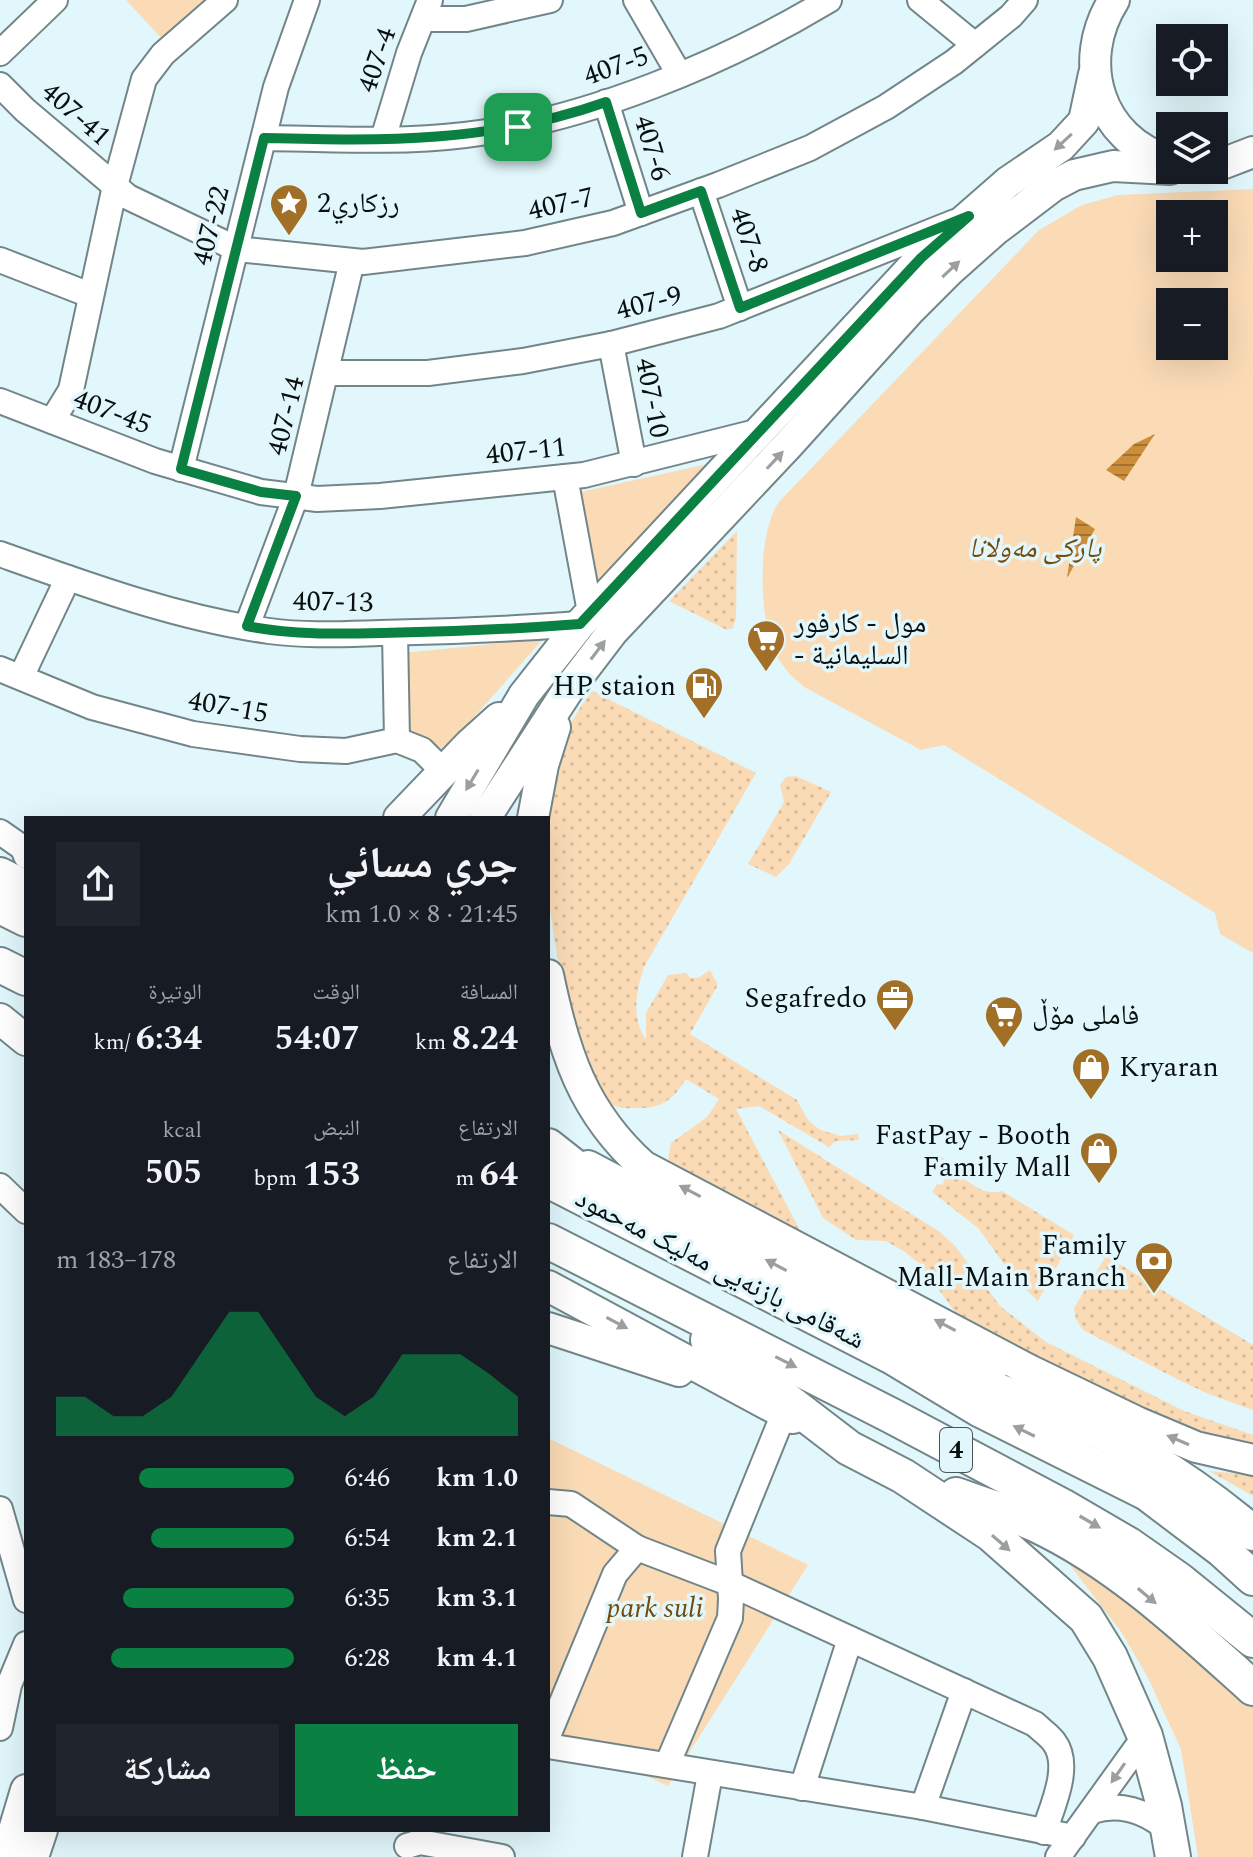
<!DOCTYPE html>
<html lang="ar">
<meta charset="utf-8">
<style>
:root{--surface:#171b24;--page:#20242c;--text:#f1f3f6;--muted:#9ea1a6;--accent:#0b8043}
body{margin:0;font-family:Spectral,"Noto Naskh Arabic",serif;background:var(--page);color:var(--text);direction:rtl;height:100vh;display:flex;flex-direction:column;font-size:30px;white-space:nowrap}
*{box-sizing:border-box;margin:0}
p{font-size:26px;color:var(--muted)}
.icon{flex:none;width:44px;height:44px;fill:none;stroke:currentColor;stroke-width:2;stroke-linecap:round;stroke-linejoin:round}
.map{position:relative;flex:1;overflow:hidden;direction:ltr}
.drawer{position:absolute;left:24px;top:816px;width:526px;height:1016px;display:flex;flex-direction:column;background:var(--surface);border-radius:0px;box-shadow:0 8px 32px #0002;direction:rtl}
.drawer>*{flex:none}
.fabs{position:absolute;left:1156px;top:24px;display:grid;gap:16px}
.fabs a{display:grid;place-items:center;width:72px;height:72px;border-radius:0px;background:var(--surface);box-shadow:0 8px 32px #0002;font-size:40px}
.pin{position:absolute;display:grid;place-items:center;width:68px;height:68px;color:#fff;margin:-34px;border-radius:16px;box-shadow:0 4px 12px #0006}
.round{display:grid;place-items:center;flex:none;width:84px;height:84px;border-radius:0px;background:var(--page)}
.summary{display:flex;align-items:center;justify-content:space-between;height:136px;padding:0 32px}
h1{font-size:44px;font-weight:700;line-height:60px}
.stats{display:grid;grid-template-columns:repeat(3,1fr);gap:12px;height:136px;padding:8px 32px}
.stats div{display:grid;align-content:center}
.stats b{font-size:34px;font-weight:700}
.stats small{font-size:22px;font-weight:400}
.stats p{font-size:22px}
.chart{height:224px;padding:16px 32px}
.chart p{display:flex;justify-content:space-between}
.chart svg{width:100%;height:144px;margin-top:8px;fill:var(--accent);opacity:.7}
.action{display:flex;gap:16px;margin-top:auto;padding:16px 32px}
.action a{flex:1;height:92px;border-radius:0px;background:var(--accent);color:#fff;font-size:32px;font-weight:700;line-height:92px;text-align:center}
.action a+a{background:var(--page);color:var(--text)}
ul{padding:0 32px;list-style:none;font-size:26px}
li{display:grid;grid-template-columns:128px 96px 1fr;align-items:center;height:60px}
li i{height:20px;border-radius:10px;background:var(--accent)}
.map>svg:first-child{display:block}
</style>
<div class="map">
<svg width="1253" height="1857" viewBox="0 0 1253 1857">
<defs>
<pattern id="garden-dots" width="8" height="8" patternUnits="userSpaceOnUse" patternTransform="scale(2)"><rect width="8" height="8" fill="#fbdbb6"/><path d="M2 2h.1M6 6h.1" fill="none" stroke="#d6bb9b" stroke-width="1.8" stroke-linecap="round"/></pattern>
<pattern id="water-rules" width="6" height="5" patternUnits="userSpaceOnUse" patternTransform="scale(2)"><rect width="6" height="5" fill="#cc8e3b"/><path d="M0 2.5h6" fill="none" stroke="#a47230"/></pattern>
</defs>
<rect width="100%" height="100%" fill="#e1f7fb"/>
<g fill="#fbdbb6" fill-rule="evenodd">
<polygon points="126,0 209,0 164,41"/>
<path d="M1253,189V953L1220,934L1215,913L944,745L921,750L806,688C791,677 782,667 774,650C759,616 757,532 779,502L1039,230L1082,205L1118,195ZM1170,214H1214V258H1170ZM1170,302H1214V346H1170Z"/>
<polygon points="717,462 593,592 576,493"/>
<polygon points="543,639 445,750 411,732 403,653"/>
<polygon points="548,1438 808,1565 668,1786 548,1730"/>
<polygon points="1063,1556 1145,1611 1253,1702 1253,1857 1198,1857 1181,1749 1147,1676 1122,1633"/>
</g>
<g fill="url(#garden-dots)">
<polygon points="737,531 736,619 733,628 727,630 669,601"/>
<path d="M592,691L756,773L644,967C636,991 631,1018 646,1040V1013L668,975L687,973L690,978H698L710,970L718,985L690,1034L797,1100L808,1120L820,1130L841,1136L858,1134L859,1140L836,1141L829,1147L759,1106L736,1109L803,1236L674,1166L668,1159L671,1143L707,1117L719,1099L686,1079C675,1097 664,1107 643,1108C633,1108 616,1110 608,1102C592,1087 580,1046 574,1025C549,936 536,846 558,755C564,731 578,710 592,691Z"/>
<polygon points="796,776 831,792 789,864 776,877 748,864 784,802 780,785 786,777"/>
<polygon points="778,1130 940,1232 955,1246 1000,1306 1046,1342 1184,1411 1253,1435 1253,1446 1209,1436 1158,1419 961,1320 920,1264 905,1252 886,1241 856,1240 823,1218"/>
<path d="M940,1155C956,1170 978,1199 1002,1191L1074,1235L1038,1301L1015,1279L978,1228L932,1192L937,1184L941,1185L944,1182Z"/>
<polygon points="1106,1256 1253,1345 1253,1410 1206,1393 1175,1378 1083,1330 1076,1319 1074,1308"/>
<polygon points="1209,1471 1253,1475 1253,1496"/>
</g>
<g fill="url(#water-rules)">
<polygon points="1155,434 1124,481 1106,470 1134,444"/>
<polygon points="1076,517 1095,529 1067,578"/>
</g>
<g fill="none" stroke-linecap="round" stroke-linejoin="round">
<g stroke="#728689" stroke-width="28">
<g id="minor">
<polyline points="636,0 679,74"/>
<polyline points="920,0 975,45"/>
<polyline points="423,19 466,19 550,0"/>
<polyline points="0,53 55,0"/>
<polyline points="0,85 25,110 128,197 237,249 363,262 525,243 613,223 718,185 810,148 886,107 954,62 1011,16 1025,0"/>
<polyline points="606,102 641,213"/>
<path d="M264,138C331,139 399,143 465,135C586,121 726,62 829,0"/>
<polyline points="383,139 409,53 430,0"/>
<polyline points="701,191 740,308"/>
<polyline points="0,260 90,295"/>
<polyline points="611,344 634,464"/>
<polyline points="327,373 428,373 523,361 611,344 719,316 955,222"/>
<polyline points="0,401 155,461 261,492 317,499 380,496 584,475 756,432"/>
<polyline points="52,421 71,390 115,186 144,79 163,54 225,0"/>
<polyline points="181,469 276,87 307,0"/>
<polyline points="565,477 590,612"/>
<path d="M0,554C87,585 177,618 269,631C305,636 343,634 379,633C446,632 513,629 580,624"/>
<polyline points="247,626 296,496 352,261"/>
<polyline points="395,633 397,740"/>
<polyline points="0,669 92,707 193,734 300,749 346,751 397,740 422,750 444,772"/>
<polyline points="21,677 68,578"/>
<polyline points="0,832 23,848 26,856"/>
<polyline points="0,1186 26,1211"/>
<polyline points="548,1502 571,1504 637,1548"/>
<polyline points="0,1509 26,1600"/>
<polyline points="0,1728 9,1685 26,1644"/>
<path d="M548,1736L615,1574L637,1548L731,1584L1035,1724C1041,1730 1049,1735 1054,1742C1072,1766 1052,1807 1044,1832"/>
<polyline points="548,1746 923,1807 1073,1837"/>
<polyline points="667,1765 730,1618 731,1599 728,1551 784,1413"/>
<polyline points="802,1788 850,1639"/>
<polyline points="923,1807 964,1691"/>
<path d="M1092,1811C1120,1802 1146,1811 1168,1830"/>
<polyline points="407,1846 420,1842 502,1857"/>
<polyline points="695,1857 710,1774"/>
<polyline points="1058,1857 1145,1736"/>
</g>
</g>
<g stroke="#728689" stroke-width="34">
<g id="major">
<path d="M1114,0C1075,61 1098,140 1170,161"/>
<polyline points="1214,167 1253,152"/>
<polyline points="399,818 469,745 499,718"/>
<polyline points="451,818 524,695 580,624 921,258 1008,182 1061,146 1084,121 1094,74"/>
<polyline points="485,818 568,690 613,631 789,444 909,311 950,270 995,230 1053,186 1074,175 1113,166 1170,169"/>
<polyline points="533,818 543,765 555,727"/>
<polyline points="0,873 26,886"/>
<path d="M548,975C564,1053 583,1112 643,1166L1029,1370L1139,1423L1196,1447L1253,1460"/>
<polyline points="0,1019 26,1040"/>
<polyline points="588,1166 991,1379"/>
<polyline points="548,1286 793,1418"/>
<polyline points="548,1328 679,1371"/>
<polyline points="6,1857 26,1790"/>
<polyline points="33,1857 42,1830"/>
</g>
</g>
<g stroke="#728689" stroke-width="38">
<g id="highway">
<polyline points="0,906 26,919"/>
<polyline points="0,965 26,978"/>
<polyline points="548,1146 614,1198"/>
<polyline points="548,1180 891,1356 979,1409 1147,1493 1221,1549 1253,1578"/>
<polyline points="548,1241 890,1415 1062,1506 1129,1545 1179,1580 1253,1640"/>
<polyline points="708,1340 849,1448 903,1476 991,1534 1086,1618 1110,1657 1145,1736 1164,1806 1173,1857"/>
<path d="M953,1377C982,1386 1012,1395 1041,1406C1118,1435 1190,1480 1253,1533"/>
<path d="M956,1495C983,1505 1012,1513 1037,1525C1119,1564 1186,1628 1253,1688"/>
</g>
</g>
<use href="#minor" stroke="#fff" stroke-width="24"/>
<use href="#major" stroke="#fff" stroke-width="30"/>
<use href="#highway" stroke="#fff" stroke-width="34"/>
</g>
<defs><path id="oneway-solid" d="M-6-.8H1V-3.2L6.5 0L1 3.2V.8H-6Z" transform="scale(2)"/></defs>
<g fill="#9c9f9f">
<use href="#oneway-solid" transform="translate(1063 142) rotate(137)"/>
<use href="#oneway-solid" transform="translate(951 269) rotate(-43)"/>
<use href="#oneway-solid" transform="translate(775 460) rotate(-47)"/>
<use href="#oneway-solid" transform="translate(598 650) rotate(-53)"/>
<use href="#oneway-solid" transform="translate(472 780) rotate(121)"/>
<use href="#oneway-solid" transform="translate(690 1191) rotate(-152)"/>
<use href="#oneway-solid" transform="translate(776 1265) rotate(-152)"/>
<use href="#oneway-solid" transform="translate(617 1323) rotate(28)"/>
<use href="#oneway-solid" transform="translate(945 1325) rotate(-152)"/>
<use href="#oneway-solid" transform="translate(786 1362) rotate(27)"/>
<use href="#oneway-solid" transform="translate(1024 1431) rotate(-154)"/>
<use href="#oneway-solid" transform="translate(1178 1440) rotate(-157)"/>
<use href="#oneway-solid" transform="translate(1090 1522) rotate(30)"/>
<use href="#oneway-solid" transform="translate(1001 1543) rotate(41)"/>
<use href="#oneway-solid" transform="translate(1147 1596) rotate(40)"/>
<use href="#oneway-solid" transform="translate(1118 1773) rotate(125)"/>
</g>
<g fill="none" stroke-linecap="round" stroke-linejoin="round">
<g stroke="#fff" stroke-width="16">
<path id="route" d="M606,102L641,213L701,191L740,308L969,216L921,258L580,624C514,629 448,632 382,633C337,634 292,635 247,626L296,496L261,492L181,469L264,138C385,141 490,143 606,102Z"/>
</g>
<use href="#route" stroke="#0b8043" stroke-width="10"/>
</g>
<defs>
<g id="sight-pin" transform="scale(2)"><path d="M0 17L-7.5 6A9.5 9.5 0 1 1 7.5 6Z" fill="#a26f27" stroke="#e1f7fb"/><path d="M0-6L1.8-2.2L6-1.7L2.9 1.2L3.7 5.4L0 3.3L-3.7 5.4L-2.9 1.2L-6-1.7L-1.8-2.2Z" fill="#fff"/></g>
<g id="supermarket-pin" transform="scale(2)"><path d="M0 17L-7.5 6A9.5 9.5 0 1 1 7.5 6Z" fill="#a26f27" stroke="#e1f7fb"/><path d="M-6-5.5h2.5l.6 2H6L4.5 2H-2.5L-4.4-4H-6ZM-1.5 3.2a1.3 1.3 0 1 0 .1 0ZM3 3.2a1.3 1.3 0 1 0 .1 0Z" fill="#fff"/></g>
<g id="fuel-pin" transform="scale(2)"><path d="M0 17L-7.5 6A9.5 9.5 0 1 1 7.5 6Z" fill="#a26f27" stroke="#e1f7fb"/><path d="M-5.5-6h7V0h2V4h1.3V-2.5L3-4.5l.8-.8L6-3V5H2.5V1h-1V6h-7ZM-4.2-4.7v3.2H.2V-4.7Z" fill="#fff"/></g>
<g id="office-pin" transform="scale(2)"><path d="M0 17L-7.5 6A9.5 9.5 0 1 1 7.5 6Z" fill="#a26f27" stroke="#e1f7fb"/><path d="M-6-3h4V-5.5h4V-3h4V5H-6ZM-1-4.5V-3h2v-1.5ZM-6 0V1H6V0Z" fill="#fff"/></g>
<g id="shop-pin" transform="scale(2)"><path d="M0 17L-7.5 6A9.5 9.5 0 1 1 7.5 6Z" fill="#a26f27" stroke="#e1f7fb"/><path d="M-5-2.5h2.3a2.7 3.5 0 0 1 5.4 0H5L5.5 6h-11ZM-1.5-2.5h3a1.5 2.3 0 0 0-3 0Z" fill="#fff"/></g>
<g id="bank-pin" transform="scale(2)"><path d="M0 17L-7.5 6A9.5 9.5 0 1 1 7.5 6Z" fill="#a26f27" stroke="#e1f7fb"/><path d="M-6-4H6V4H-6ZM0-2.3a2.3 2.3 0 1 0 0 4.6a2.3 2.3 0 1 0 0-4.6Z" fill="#fff"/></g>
</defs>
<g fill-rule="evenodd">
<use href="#sight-pin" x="289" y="203"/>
<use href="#supermarket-pin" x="766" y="639"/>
<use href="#fuel-pin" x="704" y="686"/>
<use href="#office-pin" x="895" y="998"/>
<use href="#supermarket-pin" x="1004" y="1015"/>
<use href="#shop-pin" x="1091" y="1067"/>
<use href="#shop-pin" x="1099" y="1151"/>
<use href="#bank-pin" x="1154" y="1261"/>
</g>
<g text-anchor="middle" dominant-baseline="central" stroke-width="7" stroke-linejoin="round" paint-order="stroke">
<rect fill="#e1f7fb" stroke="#495556" stroke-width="2" x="940" y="1428" width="32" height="44" rx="6"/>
<g font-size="26" font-weight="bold" fill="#080f10">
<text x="956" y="1450">4</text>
</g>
<g font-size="28" fill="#080f10" stroke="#e1f7fb">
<text transform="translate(377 60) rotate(-71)">407-4</text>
<text transform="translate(616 66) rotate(-20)">407-5</text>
<text transform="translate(76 114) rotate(41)">407-41</text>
<text transform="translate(652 148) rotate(73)">407-6</text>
<text transform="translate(561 204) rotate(-13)">407-7</text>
<text transform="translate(211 226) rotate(-76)">407-22</text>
<text transform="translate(749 240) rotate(71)">407-8</text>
<text transform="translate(649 303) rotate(-14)">407-9</text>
<text transform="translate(652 398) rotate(79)">407-10</text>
<text transform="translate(112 412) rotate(21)">407-45</text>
<text transform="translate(286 416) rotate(-76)">407-14</text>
<text transform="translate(526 451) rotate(-6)">407-11</text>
<text transform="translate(333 602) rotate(1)">407-13</text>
<text transform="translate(228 707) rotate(10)">407-15</text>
<text transform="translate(720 1269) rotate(27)">شەقامی بازنەیی مەلیک مەحمود</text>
</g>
<g font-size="28" fill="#080f10" stroke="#e1f7fb" text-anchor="start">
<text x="317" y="203">رزكاري2</text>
<text x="794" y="623">مول - كارفور<tspan x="794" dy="32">- السليمانية</tspan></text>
<text x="676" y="686" text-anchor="end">HP staion</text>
<text x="867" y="998" text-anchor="end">Segafredo</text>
<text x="1032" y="1015">فاملی مۆڵ</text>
<text x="1119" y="1067">Kryaran</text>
<text x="1071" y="1135" text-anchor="end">FastPay - Booth<tspan x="1071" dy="32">Family Mall</tspan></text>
<text x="1126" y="1245" text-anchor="end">Family<tspan x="1126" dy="32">Mall-Main Branch</tspan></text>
</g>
<g font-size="28" font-style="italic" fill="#744b0a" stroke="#e1f7fb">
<text x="1035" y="548">پارکی مەولانا</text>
<text x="655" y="1608">park suli</text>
</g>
</g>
</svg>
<div class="fabs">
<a><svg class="icon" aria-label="locate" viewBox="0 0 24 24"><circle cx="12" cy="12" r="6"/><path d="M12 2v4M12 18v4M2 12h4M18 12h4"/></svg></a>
<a><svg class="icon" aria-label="layers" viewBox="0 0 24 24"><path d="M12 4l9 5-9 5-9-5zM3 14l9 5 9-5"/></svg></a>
<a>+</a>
<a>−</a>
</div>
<div class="pin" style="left:518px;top:127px;background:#1e9e55"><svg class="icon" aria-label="arrive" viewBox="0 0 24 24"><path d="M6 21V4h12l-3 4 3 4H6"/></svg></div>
<section class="drawer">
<div class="summary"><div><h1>جري مسائي</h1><p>21:45 · 8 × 1.0 km</p></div><a class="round"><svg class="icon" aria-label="share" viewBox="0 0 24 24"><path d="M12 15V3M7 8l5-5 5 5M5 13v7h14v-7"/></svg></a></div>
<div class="stats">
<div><p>المسافة</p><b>8.24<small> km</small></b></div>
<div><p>الوقت</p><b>54:07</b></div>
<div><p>الوتيرة</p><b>6:34<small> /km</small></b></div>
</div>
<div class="stats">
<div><p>الارتفاع</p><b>64<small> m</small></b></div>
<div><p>النبض</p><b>153<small> bpm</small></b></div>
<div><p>kcal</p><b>505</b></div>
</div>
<div class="chart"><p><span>الارتفاع</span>178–183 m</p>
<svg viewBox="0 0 160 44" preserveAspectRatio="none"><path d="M0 44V32L10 32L20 38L30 38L40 32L50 19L60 6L70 6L80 19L90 32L100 38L110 32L120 19L130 19L140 19L150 25L160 32V44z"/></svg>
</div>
<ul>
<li><b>1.0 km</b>6:46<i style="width:65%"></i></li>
<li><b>2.1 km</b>6:54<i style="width:60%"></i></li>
<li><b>3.1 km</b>6:35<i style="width:72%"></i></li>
<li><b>4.1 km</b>6:28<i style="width:77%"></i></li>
</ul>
<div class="action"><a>حفظ</a><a>مشاركة</a></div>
</section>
</div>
